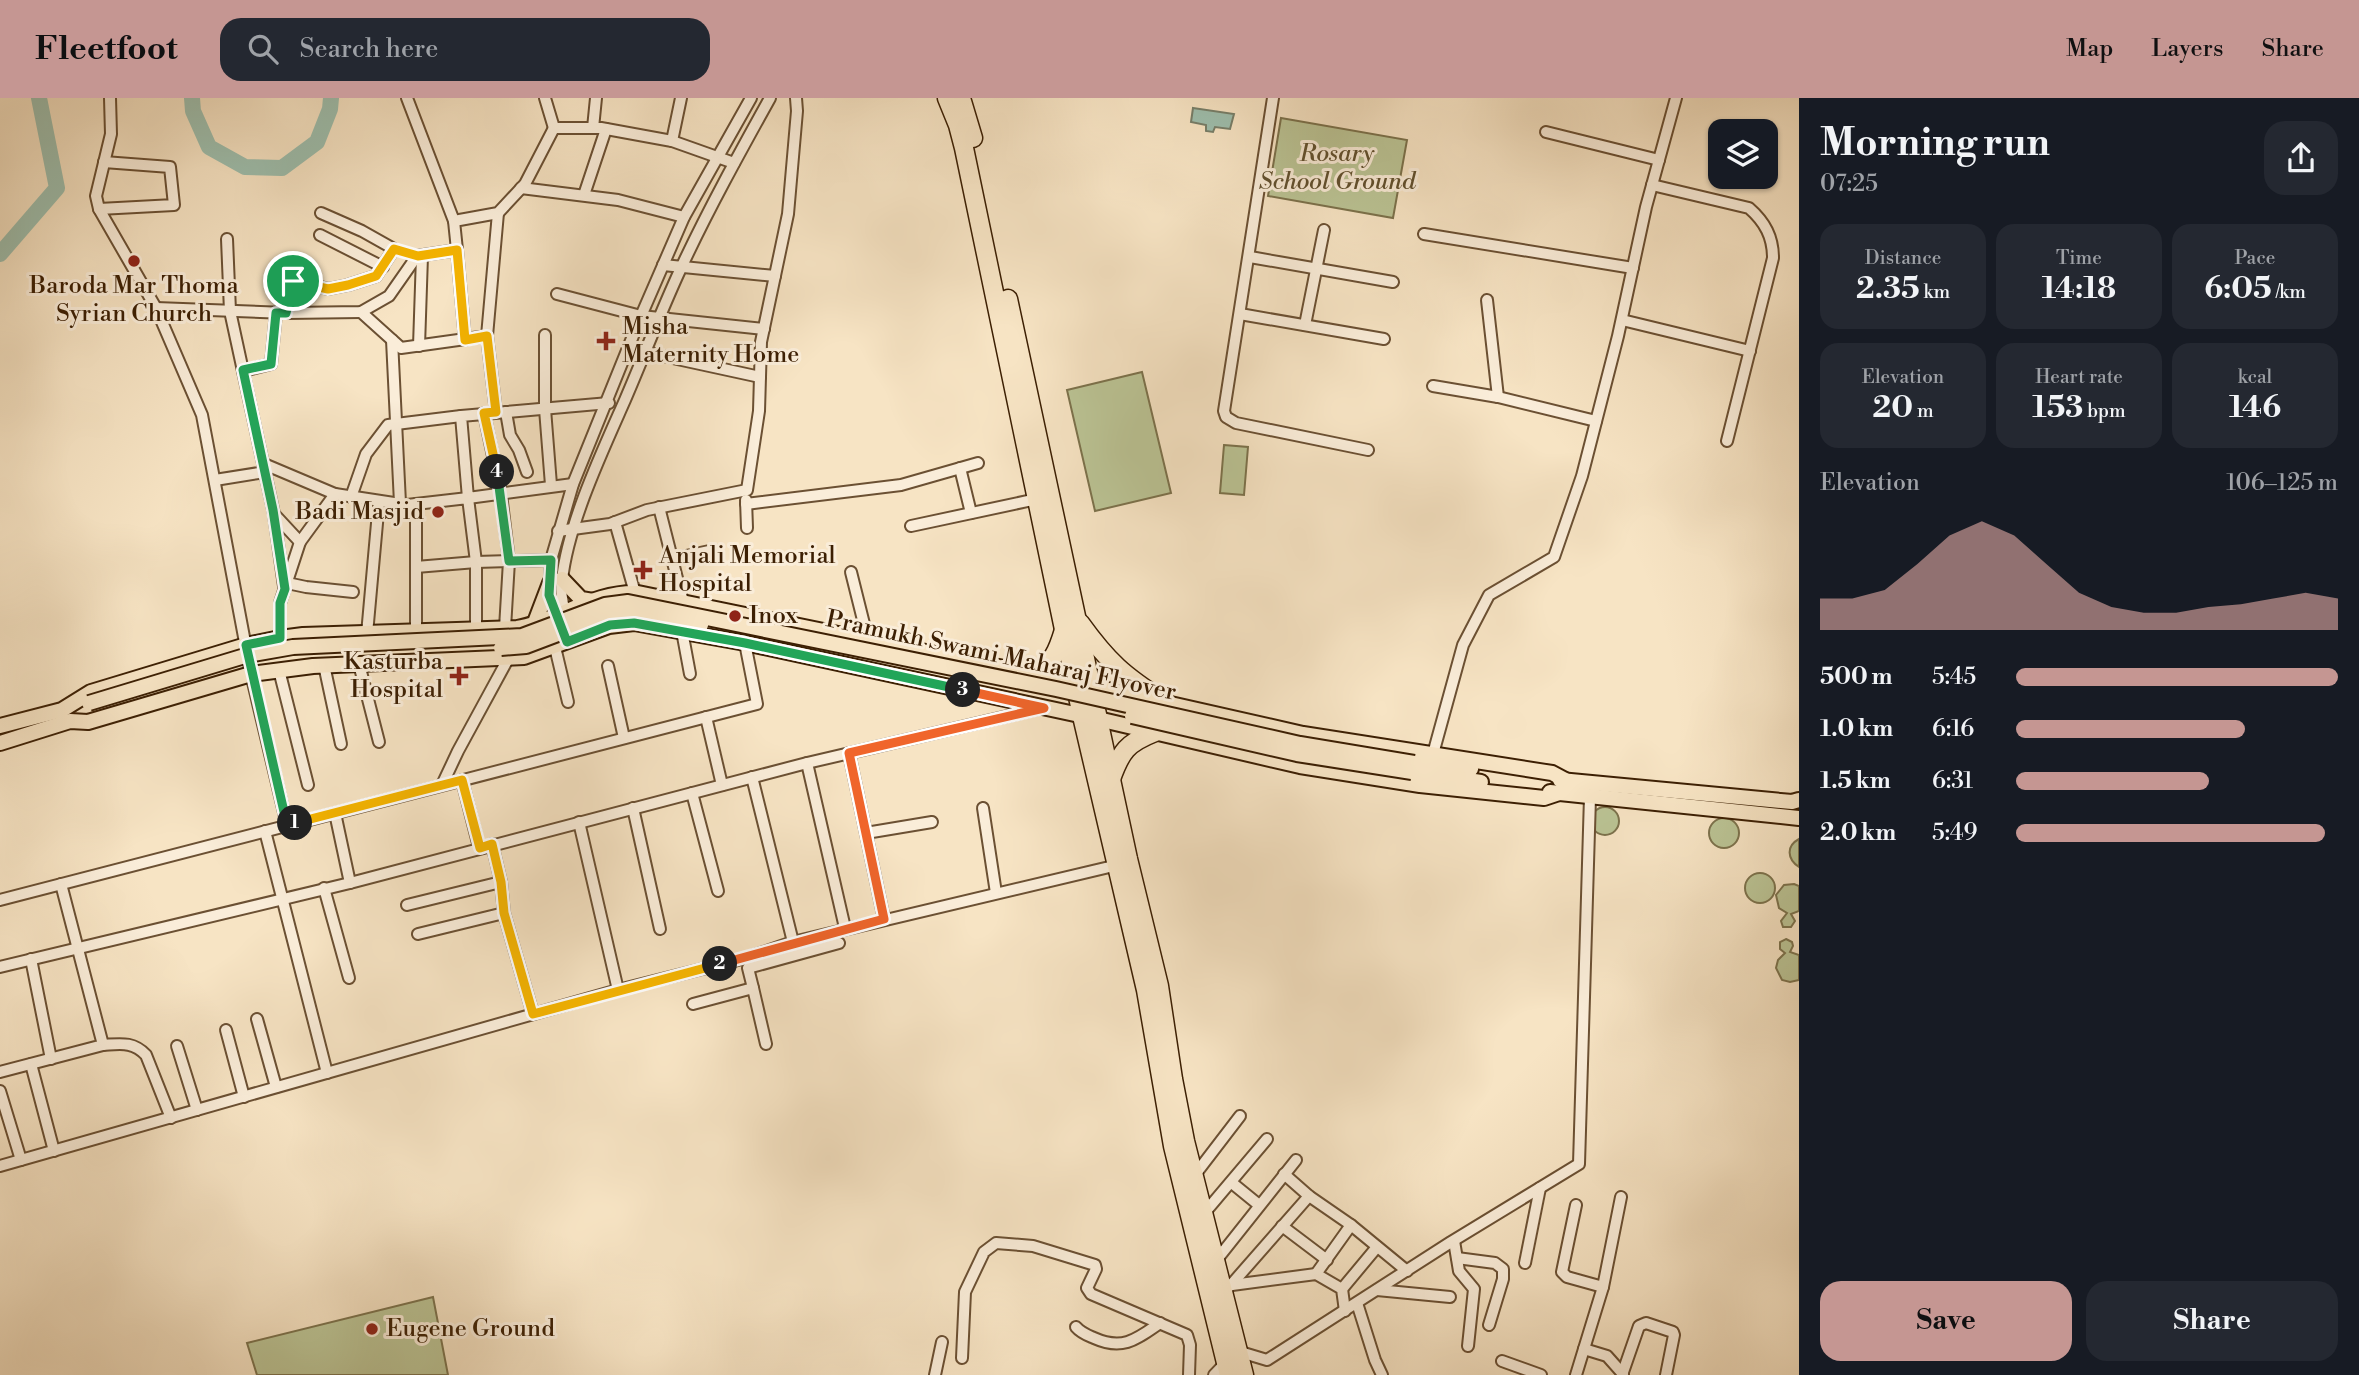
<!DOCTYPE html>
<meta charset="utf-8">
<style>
:root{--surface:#171b24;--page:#242831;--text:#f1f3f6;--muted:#9ea1a6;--accent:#c59692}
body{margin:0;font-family:"Libre Bodoni",serif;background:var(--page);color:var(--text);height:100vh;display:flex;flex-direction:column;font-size:26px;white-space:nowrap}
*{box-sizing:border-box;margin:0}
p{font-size:23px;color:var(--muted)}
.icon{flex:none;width:38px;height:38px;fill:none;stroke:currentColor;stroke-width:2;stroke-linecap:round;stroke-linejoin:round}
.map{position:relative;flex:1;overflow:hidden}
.sheet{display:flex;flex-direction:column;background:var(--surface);width:560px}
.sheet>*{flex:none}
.tools{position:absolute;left:1708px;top:21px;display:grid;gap:14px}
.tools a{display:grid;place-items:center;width:70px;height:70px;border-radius:14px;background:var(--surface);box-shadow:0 2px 5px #0004;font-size:35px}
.pin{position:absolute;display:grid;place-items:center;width:60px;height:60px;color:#fff;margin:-30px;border:4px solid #fff;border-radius:50%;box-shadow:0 2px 7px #0007}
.km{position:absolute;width:35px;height:35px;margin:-18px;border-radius:50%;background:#222;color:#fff;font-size:19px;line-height:35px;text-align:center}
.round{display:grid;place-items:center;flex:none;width:74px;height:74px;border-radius:21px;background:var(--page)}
.overview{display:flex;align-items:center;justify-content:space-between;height:119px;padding:0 21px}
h1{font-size:38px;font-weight:700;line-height:52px}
.stats{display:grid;grid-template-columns:repeat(3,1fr);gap:10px;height:119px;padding:7px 21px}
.stats div{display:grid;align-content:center;border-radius:18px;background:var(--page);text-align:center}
.stats b{font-size:30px;font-weight:700}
.stats small{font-size:19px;font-weight:400}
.stats p{font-size:19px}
.chart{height:196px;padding:14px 21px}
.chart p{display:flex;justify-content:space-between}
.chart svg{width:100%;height:126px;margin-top:7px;fill:var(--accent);opacity:.7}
.action{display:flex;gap:14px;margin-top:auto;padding:14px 21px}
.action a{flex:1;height:80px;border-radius:21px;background:var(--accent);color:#111;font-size:28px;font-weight:700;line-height:80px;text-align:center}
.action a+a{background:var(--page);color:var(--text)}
ul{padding:0 21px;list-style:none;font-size:23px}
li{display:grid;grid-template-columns:112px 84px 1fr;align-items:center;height:52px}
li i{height:18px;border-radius:9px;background:var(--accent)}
header{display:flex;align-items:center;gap:42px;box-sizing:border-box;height:98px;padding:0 35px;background:var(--accent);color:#111}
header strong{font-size:33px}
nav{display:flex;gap:38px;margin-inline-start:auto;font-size:24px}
.search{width:490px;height:63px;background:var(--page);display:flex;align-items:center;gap:18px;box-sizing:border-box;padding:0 24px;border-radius:21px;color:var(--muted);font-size:26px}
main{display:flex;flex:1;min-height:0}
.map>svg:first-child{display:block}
</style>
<header>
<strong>Fleetfoot</strong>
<div class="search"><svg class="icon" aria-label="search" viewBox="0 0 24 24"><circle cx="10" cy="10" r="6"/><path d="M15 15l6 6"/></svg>Search here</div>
<nav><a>Map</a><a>Layers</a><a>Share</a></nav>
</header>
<main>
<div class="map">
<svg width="1799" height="1277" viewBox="0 0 1799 1277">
<rect width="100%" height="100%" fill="#f7e4c4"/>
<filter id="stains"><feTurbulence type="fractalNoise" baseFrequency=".00286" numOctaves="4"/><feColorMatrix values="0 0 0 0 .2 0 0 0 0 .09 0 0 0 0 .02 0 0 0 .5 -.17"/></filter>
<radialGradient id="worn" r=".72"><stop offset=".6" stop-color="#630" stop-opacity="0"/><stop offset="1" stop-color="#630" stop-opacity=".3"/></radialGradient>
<g fill="#bbc495" stroke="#7c724c" stroke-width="2">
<polygon points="1281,20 1407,42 1393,120 1268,98"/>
<polygon points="1142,274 1171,395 1095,413 1067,292"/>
<polygon points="1224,347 1248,349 1244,397 1220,395"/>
<circle cx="1605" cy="723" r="14"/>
<circle cx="1724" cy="735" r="15"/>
<path d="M1799,741V769C1787,761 1786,748 1799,741Z"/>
<circle cx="1760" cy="790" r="15"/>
<polygon points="1794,786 1799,788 1799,813 1791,816 1795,823 1791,829 1783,829 1781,823 1787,815 1779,810 1776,797 1784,787"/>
<polygon points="1786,841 1792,844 1793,848 1790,854 1799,857 1799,882 1790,884 1782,882 1776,870 1778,862 1785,855 1780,851 1780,844"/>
<polygon points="433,1199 448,1277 257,1277 247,1245"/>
</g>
<polygon fill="#9ebfae" stroke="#777f6a" stroke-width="2" points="1193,10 1234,16 1230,31 1215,29 1213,34 1206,33 1206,27 1191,24"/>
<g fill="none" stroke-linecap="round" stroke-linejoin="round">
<g stroke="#9ebfae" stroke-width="16">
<polyline points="192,0 193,13 209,49 245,69 282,70 317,44 330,11 331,0"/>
<polyline points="0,156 57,90 39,0"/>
</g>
<g stroke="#6b5033" stroke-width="14">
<g id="minor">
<polyline points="110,0 111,36 96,98 99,111 156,210 202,317 251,576 287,727"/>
<polyline points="407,0 454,123"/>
<polyline points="545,0 554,30"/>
<polyline points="1273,0 1224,313 1226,319 1236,325 1368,352"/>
<polyline points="593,30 596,0"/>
<polyline points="1546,34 1659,62"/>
<polyline points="672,43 681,0"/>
<path d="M1652,87L1749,110C1765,124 1773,139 1773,160L1727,343"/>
<polyline points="521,90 618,102 684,119"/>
<polyline points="584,97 606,31"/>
<polyline points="99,111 174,107 170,69 104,64"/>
<polyline points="321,115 362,133 394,151 376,178 348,187 328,191 294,182 286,215 361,214 389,198 417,158 457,152 454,123 498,115 525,86 554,30 601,30 672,43 734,65"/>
<polyline points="1424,136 1633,170"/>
<polyline points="320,137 383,169"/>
<polyline points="227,141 230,213 274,416 300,444"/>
<polyline points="457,152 465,242"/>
<polyline points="1250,159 1393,184"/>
<polyline points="663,167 775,178"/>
<polyline points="557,196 641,218 764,231"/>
<polyline points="1487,202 1498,299"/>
<polyline points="156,210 286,215"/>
<polyline points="361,214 401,250 487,238 498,115"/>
<polyline points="1240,216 1384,241"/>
<polyline points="1622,222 1750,253"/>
<polyline points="1305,227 1324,132"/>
<polyline points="545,237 545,311 551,387"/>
<polyline points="487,238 496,314"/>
<polyline points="392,242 400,405"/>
<polyline points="419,248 422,158"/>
<polyline points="645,254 760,279"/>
<polyline points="243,273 271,266 276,215"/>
<polyline points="1433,288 1498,299 1596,323"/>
<polyline points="506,314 510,337 519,352 527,374"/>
<polyline points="484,315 501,396 509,463 505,530"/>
<polyline points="264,366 335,396 407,407 468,400 476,464 476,531"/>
<polyline points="960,370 971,415"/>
<polyline points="215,382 265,374"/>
<polyline points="573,386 468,400 461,318 609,305"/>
<polyline points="351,399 366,356 388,327 461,318"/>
<polyline points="746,402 747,430"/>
<polyline points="746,406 901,387 978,365"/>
<polyline points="659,409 683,504"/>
<polyline points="274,417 284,488"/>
<polyline points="615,424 635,495"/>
<polyline points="911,428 1037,401"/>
<polyline points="558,433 610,426 647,412 747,392 759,313 761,244 788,116 797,13 796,0"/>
<polyline points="672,461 714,452"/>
<polyline points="416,469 476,464 551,462"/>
<polyline points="851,474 868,542"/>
<polyline points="287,485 306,489 353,494"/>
<path d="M567,518C562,506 560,495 562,482C568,426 602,354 625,302C644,258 661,213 681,170C708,112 739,56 770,0"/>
<polyline points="558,522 549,497 551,462 573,386 641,218 684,119 751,0"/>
<polyline points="682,533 690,576"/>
<polyline points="416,534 416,406"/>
<polyline points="367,536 379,403"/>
<polyline points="280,540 280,505 300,444 335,396"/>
<polyline points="555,549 568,604"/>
<polyline points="359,566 379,644"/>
<polyline points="324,567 341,646"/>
<polyline points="608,568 624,640"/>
<polyline points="279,572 308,687"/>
<polyline points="706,619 722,687"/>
<polyline points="849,655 884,821"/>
<polyline points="1433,656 1463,547 1489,497 1554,459 1582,378 1618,238 1646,109 1676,0"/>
<polyline points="807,665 845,830"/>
<polyline points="752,679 793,844"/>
<polyline points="462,682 479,749"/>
<polyline points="442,687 458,653 508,561"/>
<polyline points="692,695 718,793"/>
<polyline points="633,710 660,831"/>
<polyline points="983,710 996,795"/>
<polyline points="335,715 350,785"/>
<polyline points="579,724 618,892"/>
<polyline points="265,733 327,975"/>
<polyline points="866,735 932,724"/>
<polyline points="492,746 501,784 504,815 533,916"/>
<polyline points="324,790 349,880"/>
<polyline points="0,802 757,606 745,545"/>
<polyline points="407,807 501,784"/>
<polyline points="418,836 504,815"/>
<polyline points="31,861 51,961"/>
<polyline points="0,869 350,785 807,665 1042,610"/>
<polyline points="753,890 748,870 839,845"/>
<polyline points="693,906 753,890 766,946"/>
<polyline points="257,921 276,989"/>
<polyline points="226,932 244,999"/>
<path d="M103,947C120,946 133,943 146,957L171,1020"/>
<polyline points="177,948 197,1012"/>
<polyline points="31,966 54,1053"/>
<polyline points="0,974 103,947 61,786"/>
<polyline points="0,993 21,1062"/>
<polyline points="0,1068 618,892 746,860 793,844 1122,766"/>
<polyline points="1284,1076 1309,1098 1351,1127 1407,1173"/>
<polyline points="1194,1078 1240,1018"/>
<polyline points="1232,1085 1259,1107"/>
<polyline points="1576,1107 1562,1174 1567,1179 1603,1189"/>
<polyline points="1201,1119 1267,1041"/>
<polyline points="1282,1128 1327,1162"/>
<polyline points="1454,1143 1459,1173 1474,1191 1468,1248"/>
<polyline points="1457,1160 1495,1165 1503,1171 1503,1181 1489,1227"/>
<polyline points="1215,1164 1296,1062"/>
<polyline points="1525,1165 1540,1090"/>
<polyline points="1316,1176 1351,1127"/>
<polyline points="1232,1187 1316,1176 1342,1191 1345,1213"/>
<polyline points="1230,1188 1309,1098"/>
<polyline points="1342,1191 1377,1149"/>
<polyline points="1377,1192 1450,1199"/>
<polyline points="1357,1205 1375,1262 1382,1277"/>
<path d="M1076,1229C1081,1235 1087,1237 1094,1240C1123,1253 1137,1241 1160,1225"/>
<polyline points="1584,1251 1607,1258 1623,1276"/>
<polyline points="962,1260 965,1194 984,1154 996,1145 1033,1148 1095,1167 1096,1171 1087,1190 1091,1196 1187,1237 1190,1247 1189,1277"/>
<polyline points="1502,1263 1541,1277"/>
<polyline points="935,1277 942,1244"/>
<polyline points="1214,1277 1237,1253 1267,1262 1451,1144 1579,1066 1590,699"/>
<polyline points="1576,1277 1603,1189 1621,1099"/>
<polyline points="1622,1277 1639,1228 1646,1225 1673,1234 1674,1237 1666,1277"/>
</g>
</g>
<g stroke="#3c1f03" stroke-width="18">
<g id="major">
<polyline points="562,481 581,501 593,503"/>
<polyline points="534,527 550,485"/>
<path d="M0,628L62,612L91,594L246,547L280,540L303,537L517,530C558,523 594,493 638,495L1091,588L1303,636L1552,675L1567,683"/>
<polyline points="0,645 70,623 88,624 251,576 313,568 524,559 609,528 634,525 745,545 1098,621 1300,668 1420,687 1544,700 1559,695"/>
<polyline points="1414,665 1471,671"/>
<polyline points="1412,674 1481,684"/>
<polyline points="1560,682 1792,704 1799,702"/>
<polyline points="1550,694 1799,720"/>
</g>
</g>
<g stroke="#3c1f03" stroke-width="21">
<g id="highway">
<polyline points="947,0 958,27 964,50 1082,618 1146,892 1173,1048 1229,1277"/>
<polyline points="961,0 973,40"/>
<polyline points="1008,201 1128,761 1159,888 1173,981 1185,1043 1244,1277"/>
<path d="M1080,525C1108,564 1124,578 1165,604"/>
<path d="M1033,576C1053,566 1058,552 1064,532"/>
<path d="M1111,681C1121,653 1127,645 1155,634"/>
</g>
</g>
<use href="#minor" stroke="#faedd9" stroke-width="10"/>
<use href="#major" stroke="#f7e4c4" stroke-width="14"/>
<use href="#highway" stroke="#f7e4c4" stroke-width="18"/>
<g stroke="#3c1f03" stroke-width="18" stroke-linecap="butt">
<g id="major-bridge">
<polyline points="501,550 526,548 608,517 627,514 701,527"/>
<polyline points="89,605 248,557 293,549 522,538 605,507 628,504 1056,591 1300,646 1414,665"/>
<polyline points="1132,618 1297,656 1412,674"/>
</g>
</g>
<use href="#major-bridge" stroke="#f7e4c4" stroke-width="14"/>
</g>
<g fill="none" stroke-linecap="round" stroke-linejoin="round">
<g stroke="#fff" stroke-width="14">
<polyline id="split-1" points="293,183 286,215 276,215 271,266 243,272 273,412 285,491 280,505 280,540 246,547 287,727 295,725"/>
</g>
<g stroke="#fff" stroke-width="14">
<polyline id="split-2" points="295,725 462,682 480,750 492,746 501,784 504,815 533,916 720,866"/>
</g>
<g stroke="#fff" stroke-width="14">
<polyline id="split-3" points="720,866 884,821 849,655 1044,610 963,592"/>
</g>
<g stroke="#fff" stroke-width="14">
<polyline id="split-4" points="497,374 509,463 551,462 549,497 567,544 610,527 634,525 745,545 963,592"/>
</g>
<g stroke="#fff" stroke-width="14">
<polyline id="split-5" points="293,183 328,191 348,187 376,178 394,151 418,158 457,152 465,242 487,238 496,314 484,315 497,374"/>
</g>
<use href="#split-1" stroke="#22a559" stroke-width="9"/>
<use href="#split-2" stroke="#f5b400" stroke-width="9"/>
<use href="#split-3" stroke="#f0652b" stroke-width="9"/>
<use href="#split-4" stroke="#22a559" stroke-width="9"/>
<use href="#split-5" stroke="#f5b400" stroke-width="9"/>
</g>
<g fill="#8f2418" stroke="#faedd9" stroke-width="2.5">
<circle cx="134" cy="163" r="7"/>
<path d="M602.5 232.5h7v7h7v7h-7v7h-7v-7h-7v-7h7z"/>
<circle cx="438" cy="414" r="7"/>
<path d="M639.5 461.5h7v7h7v7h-7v7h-7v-7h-7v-7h7z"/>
<circle cx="735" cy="518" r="7"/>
<path d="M455.5 567.5h7v7h7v7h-7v7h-7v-7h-7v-7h7z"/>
<circle cx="372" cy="1231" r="7"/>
</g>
<g text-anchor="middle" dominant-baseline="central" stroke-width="6" stroke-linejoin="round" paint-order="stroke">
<g font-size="24" font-style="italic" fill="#62512f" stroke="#faedd9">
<text x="1337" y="56">Rosary<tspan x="1337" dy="28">School Ground</tspan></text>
</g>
<g font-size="24" fill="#3c1f03" stroke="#faedd9" text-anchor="start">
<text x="134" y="188" text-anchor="middle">Baroda Mar Thoma<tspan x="134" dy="28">Syrian Church</tspan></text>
<text x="622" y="229">Misha<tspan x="622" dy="28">Maternity Home</tspan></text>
<text x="424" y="414" text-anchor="end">Badi Masjid</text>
<text x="659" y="458">Anjali Memorial<tspan x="659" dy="28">Hospital</tspan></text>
<text x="749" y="518">Inox</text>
<text x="443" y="564" text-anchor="end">Kasturba<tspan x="443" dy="28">Hospital</tspan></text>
<text x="386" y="1231">Eugene Ground</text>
</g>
<g font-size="24" fill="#3c1f03" stroke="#faedd9">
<text transform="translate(1001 558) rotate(12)">Pramukh Swami Maharaj Flyover</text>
</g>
</g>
<rect width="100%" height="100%" filter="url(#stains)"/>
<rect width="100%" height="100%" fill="url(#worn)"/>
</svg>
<div class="tools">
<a><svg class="icon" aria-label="layers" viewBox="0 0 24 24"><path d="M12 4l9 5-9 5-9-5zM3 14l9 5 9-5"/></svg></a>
</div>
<div class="pin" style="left:293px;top:183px;background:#1e9e55"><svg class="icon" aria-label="arrive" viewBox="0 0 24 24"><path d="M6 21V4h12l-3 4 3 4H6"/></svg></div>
<b class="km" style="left:295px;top:725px">1</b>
<b class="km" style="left:720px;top:866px">2</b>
<b class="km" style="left:963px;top:592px">3</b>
<b class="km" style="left:497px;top:374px">4</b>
</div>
<section class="sheet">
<div class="overview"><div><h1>Morning run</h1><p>07:25</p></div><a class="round"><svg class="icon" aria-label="share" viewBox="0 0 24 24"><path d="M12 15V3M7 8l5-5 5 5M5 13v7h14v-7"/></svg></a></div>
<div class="stats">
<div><p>Distance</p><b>2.35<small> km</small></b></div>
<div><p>Time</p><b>14:18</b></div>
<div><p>Pace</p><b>6:05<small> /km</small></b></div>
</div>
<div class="stats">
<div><p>Elevation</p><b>20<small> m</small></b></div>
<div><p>Heart rate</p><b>153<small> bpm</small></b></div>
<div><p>kcal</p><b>146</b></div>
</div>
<div class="chart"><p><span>Elevation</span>106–125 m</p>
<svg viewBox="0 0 160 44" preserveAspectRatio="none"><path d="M0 44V33L10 33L20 30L30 21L40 11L50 6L60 11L70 21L80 31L90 36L100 38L110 38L120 36L130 35L140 33L150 31L160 33V44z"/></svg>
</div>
<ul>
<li><b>500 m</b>5:45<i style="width:100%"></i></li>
<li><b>1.0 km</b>6:16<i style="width:71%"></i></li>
<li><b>1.5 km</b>6:31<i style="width:60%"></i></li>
<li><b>2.0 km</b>5:49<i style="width:96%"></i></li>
</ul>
<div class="action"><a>Save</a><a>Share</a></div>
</section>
</main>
